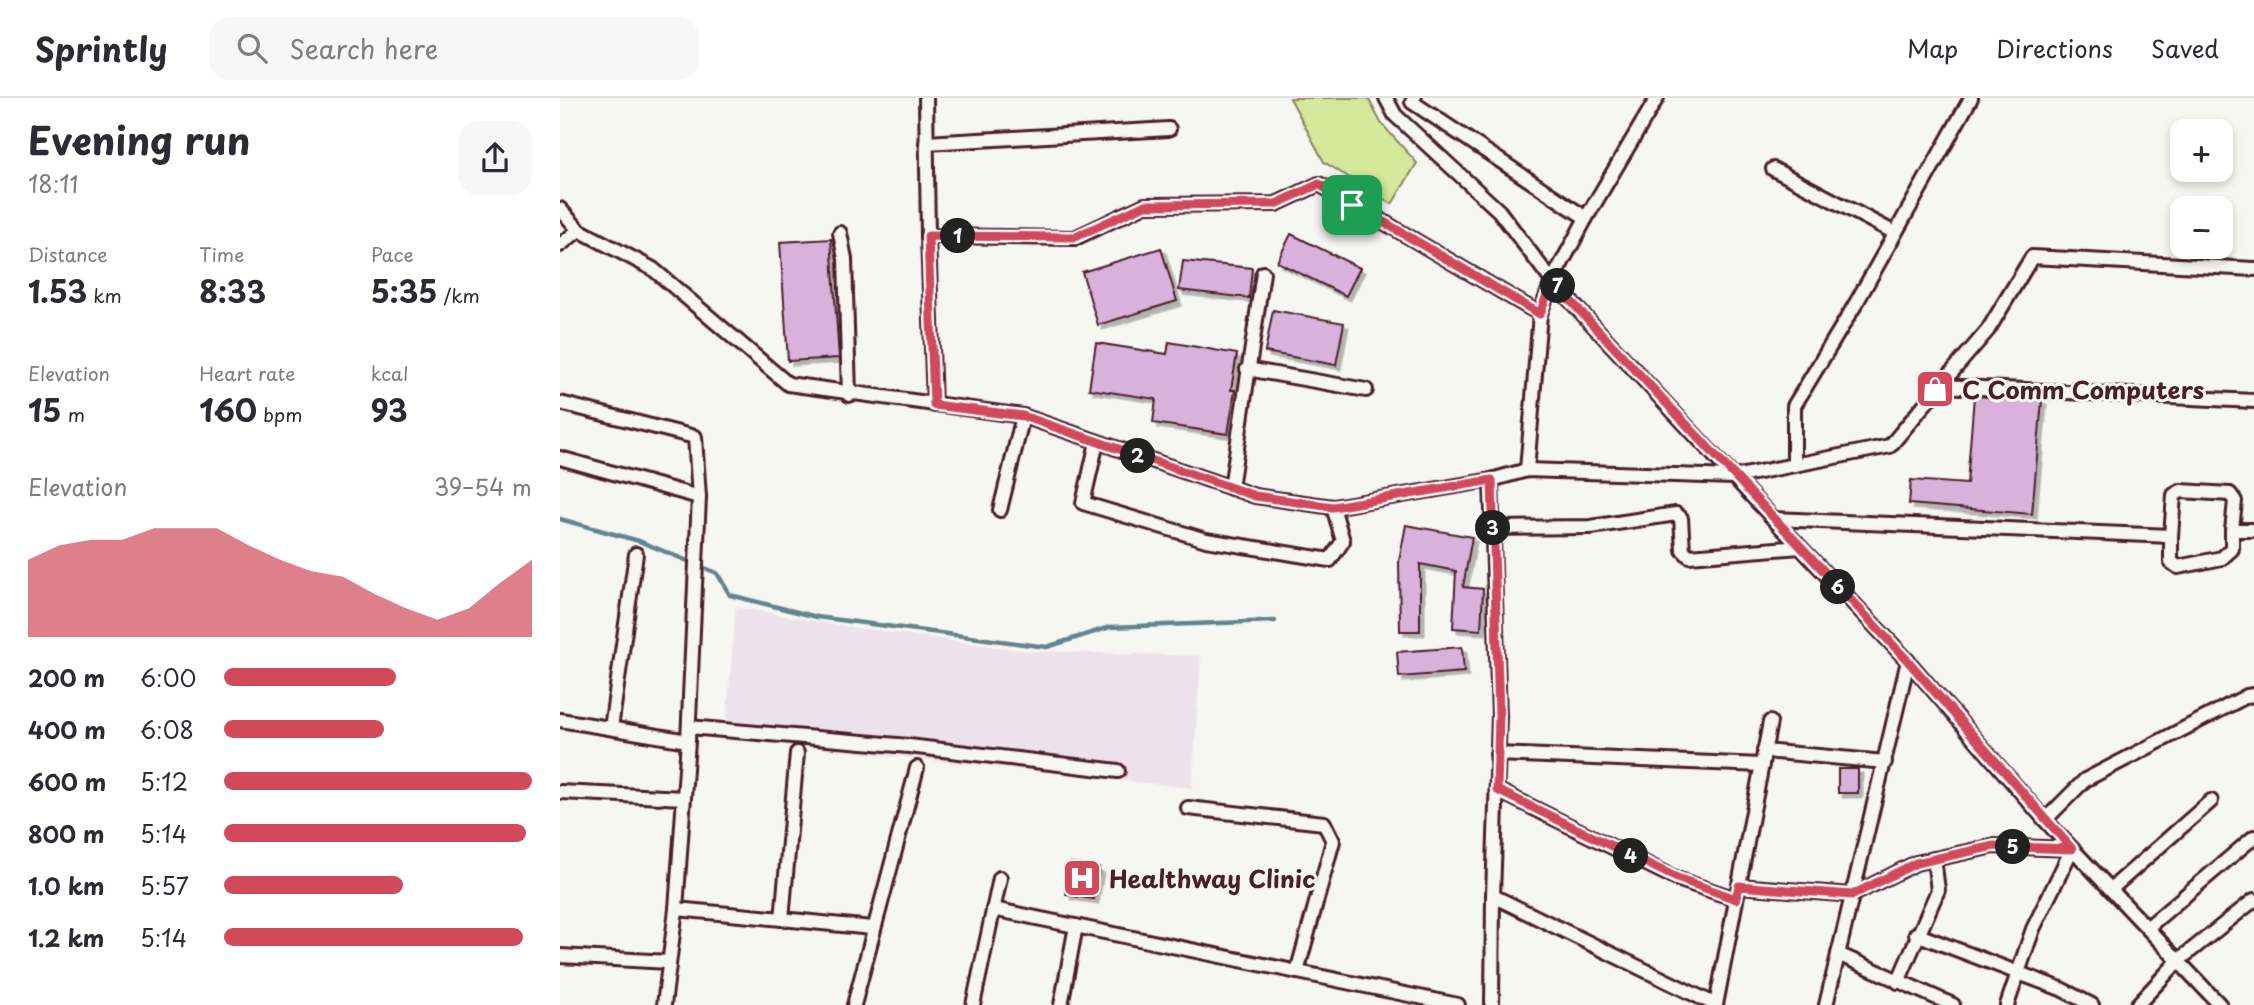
<!DOCTYPE html>
<meta charset="utf-8">
<style>
:root{--surface:#fff;--page:#f7f7f7;--text:#2b2b33;--muted:#7c7c81;--line:#e1e1e2;--accent:#d1495b}
body{margin:0;font-family:"Playpen Sans",sans-serif;background:var(--page);color:var(--text);height:100vh;display:flex;flex-direction:column;font-size:26px;white-space:nowrap}
*{box-sizing:border-box;margin:0}
p{font-size:23px;color:var(--muted)}
.icon{flex:none;width:38px;height:38px;fill:none;stroke:currentColor;stroke-width:2;stroke-linecap:round;stroke-linejoin:round}
.map{position:relative;flex:1;overflow:hidden}
.side{display:flex;flex-direction:column;background:var(--surface);width:560px}
.side>*{flex:none}
.buttons{position:absolute;left:1610px;top:21px;display:grid;gap:14px}
.buttons a{display:grid;place-items:center;width:63px;height:63px;border-radius:14px;background:var(--surface);box-shadow:0 4px 10px #0003;font-size:35px}
.pin{position:absolute;display:grid;place-items:center;width:60px;height:60px;color:#fff;margin:-30px;border-radius:14px;box-shadow:0 4px 10px #0006}
.km{position:absolute;width:35px;height:35px;margin:-18px;border-radius:50%;background:#222;color:#fff;font-size:19px;line-height:35px;text-align:center}
.round{display:grid;place-items:center;flex:none;width:74px;height:74px;border-radius:21px;background:var(--page)}
.head{display:flex;align-items:center;justify-content:space-between;height:119px;padding:0 28px}
h1{font-size:38px;font-weight:700;line-height:52px}
.metrics{display:grid;grid-template-columns:repeat(3,1fr);gap:10px;height:119px;padding:7px 28px}
.metrics div{display:grid;align-content:center}
.metrics b{font-size:30px;font-weight:700}
.metrics small{font-size:19px;font-weight:400}
.metrics p{font-size:19px}
.chart{height:196px;padding:14px 28px}
.chart p{display:flex;justify-content:space-between}
.chart svg{width:100%;height:126px;margin-top:7px;fill:var(--accent);opacity:.7}
ul{padding:0 28px;list-style:none;font-size:23px}
li{display:grid;grid-template-columns:112px 84px 1fr;align-items:center;height:52px}
li i{height:18px;border-radius:9px;background:var(--accent)}
header{display:flex;align-items:center;gap:42px;box-sizing:border-box;height:98px;padding:0 35px;background:var(--surface);border-bottom:2px solid var(--line)}
header strong{font-size:33px}
nav{display:flex;gap:38px;margin-inline-start:auto;font-size:24px}
.search{width:490px;height:63px;background:var(--page);display:flex;align-items:center;gap:18px;box-sizing:border-box;padding:0 24px;border-radius:21px;color:var(--muted);font-size:26px}
main{display:flex;flex:1;min-height:0}
.map>svg:first-child{display:block}
</style>
<header>
<strong>Sprintly</strong>
<div class="search"><svg class="icon" aria-label="search" viewBox="0 0 24 24"><circle cx="10" cy="10" r="6"/><path d="M15 15l6 6"/></svg>Search here</div>
<nav><a>Map</a><a>Directions</a><a>Saved</a></nav>
</header>
<main>
<section class="side">
<div class="head"><div><h1>Evening run</h1><p>18:11</p></div><a class="round"><svg class="icon" aria-label="share" viewBox="0 0 24 24"><path d="M12 15V3M7 8l5-5 5 5M5 13v7h14v-7"/></svg></a></div>
<div class="metrics">
<div><p>Distance</p><b>1.53<small> km</small></b></div>
<div><p>Time</p><b>8:33</b></div>
<div><p>Pace</p><b>5:35<small> /km</small></b></div>
</div>
<div class="metrics">
<div><p>Elevation</p><b>15<small> m</small></b></div>
<div><p>Heart rate</p><b>160<small> bpm</small></b></div>
<div><p>kcal</p><b>93</b></div>
</div>
<div class="chart"><p><span>Elevation</span>39–54 m</p>
<svg viewBox="0 0 160 44" preserveAspectRatio="none"><path d="M0 44V17L10 12L20 10L30 10L40 6L50 6L60 6L70 12L80 17L90 21L100 23L110 29L120 34L130 38L140 34L150 25L160 17V44z"/></svg>
</div>
<ul>
<li><b>200 m</b>6:00<i style="width:56%"></i></li>
<li><b>400 m</b>6:08<i style="width:52%"></i></li>
<li><b>600 m</b>5:12<i style="width:100%"></i></li>
<li><b>800 m</b>5:14<i style="width:98%"></i></li>
<li><b>1.0 km</b>5:57<i style="width:58%"></i></li>
<li><b>1.2 km</b>5:14<i style="width:97%"></i></li>
</ul>
</section>
<div class="map">
<svg width="1694" height="907" viewBox="0 0 1694 907">
<defs>
<filter id="shadow"><feDropShadow dx="4.5" dy="4.5" stdDeviation="0" flood-color="#0004"/></filter>
</defs>
<rect width="100%" height="100%" fill="#f6f6f2"/>
<filter id="ink" filterUnits="userSpaceOnUse"><feTurbulence type="fractalNoise" baseFrequency=".0143" numOctaves="2"/><feDisplacementMap in="SourceGraphic" scale="14" xChannelSelector="R" yChannelSelector="G"/><feConvolveMatrix kernelMatrix="1 2 1 2 8 2 1 2 1" color-interpolation-filters="sRGB"/></filter>
<g filter="url(#ink)">
<polygon fill="#ede2eb" points="176,509 290,529 468,553 641,558 632,690 165,640"/>
<polygon fill="#d4e79b" stroke="#8f8363" stroke-width="2" points="730,0 808,0 821,25 857,65 832,106 764,64"/>
<g fill="none" stroke-linecap="round" stroke-linejoin="round">
<polyline stroke="#64848d" stroke-width="4.5" points="0,421 79,443 157,475 170,497 257,519 487,549 550,529 715,523"/>
</g>
<g fill="#d8b2db" stroke="#4a1f2b" stroke-width="2" filter="url(#shadow)">
<polygon points="731,136 800,170 786,198 717,164"/>
<polygon points="271,141 279,260 228,263 220,144"/>
<polygon points="601,150 617,203 538,227 522,174"/>
<polygon points="623,163 692,170 689,200 619,192"/>
<polygon points="713,212 784,225 776,267 705,254"/>
<polygon points="609,244 677,256 671,292 675,292 668,336 593,325 596,301 529,291 536,245 607,256"/>
<polygon points="1414,298 1482,302 1472,416 1349,406 1351,382 1407,386"/>
<polygon points="846,427 912,439 903,489 923,491 921,532 893,530 896,473 860,466 860,533 840,533 839,463"/>
<polygon points="902,549 904,574 839,579 837,554"/>
<rect x="1278" y="671" width="20" height="24"/>
<polygon points="511,765 539,770 534,801 506,797"/>
</g>
<g fill="none" stroke-linecap="round" stroke-linejoin="round">
<g stroke="#4a1f2b" stroke-width="18">
<g id="street">
<polyline points="366,0 368,138 515,140 585,107 716,106 759,86 980,216"/>
<polyline points="826,0 835,17 939,113 992,183 1174,379 1330,348 1380,288 1694,303"/>
<polyline points="854,0 852,4 1026,120"/>
<polyline points="366,45 609,31"/>
<polyline points="1213,71 1335,135"/>
<polyline points="0,111 19,132 93,171 228,286 463,318 695,398 773,409 931,382 967,372 1174,379 1348,563 1485,722 1660,907"/>
<polyline points="280,135 285,161 289,297"/>
<polyline points="368,138 374,307"/>
<polyline points="0,147 19,132"/>
<polyline points="687,271 806,292"/>
<polyline points="1380,288 1428,232 1472,159 1694,171"/>
<polyline points="0,305 135,339 139,399 128,643"/>
<polyline points="537,344 523,405 646,442 770,462 783,443 773,409"/>
<polyline points="0,360 139,399"/>
<polyline points="1234,367 1234,308 1295,207 1411,0"/>
<polyline points="967,372 980,216 992,183 1026,120 1097,0"/>
<polyline points="931,382 939,618 933,798 1156,907"/>
<polyline points="671,390 703,175"/>
<polyline points="440,412 463,318"/>
<polyline points="1214,421 1611,438 1611,464 1618,469 1662,460 1672,451 1672,432 1694,432"/>
<polyline points="933,430 1031,429 1116,416 1121,420 1123,452 1129,458 1240,449"/>
<polyline points="1611,438 1614,397 1621,393 1670,396 1675,403 1672,432"/>
<polyline points="0,622 128,643 116,811 222,821"/>
<polyline points="129,629 349,648 558,673"/>
<polyline points="51,630 76,456"/>
<polyline points="1204,653 1325,664"/>
<polyline points="237,655 222,821 312,830"/>
<polyline points="937,656 1202,667"/>
<polyline points="937,692 1117,781 1176,801"/>
<polyline points="0,694 124,700"/>
<polyline points="628,710 764,725 773,743 737,874"/>
<polyline points="1485,722 1525,682 1687,598 1694,597"/>
<polyline points="1179,788 1292,797 1356,765 1434,748 1512,751 1473,831 1447,907"/>
<polyline points="1551,791 1651,703"/>
<polyline points="433,811 898,907"/>
<polyline points="1588,829 1694,739"/>
<polyline points="1356,836 1501,891 1532,907"/>
<polyline points="1278,856 1393,907"/>
<polyline points="0,858 109,864"/>
<polyline points="1338,884 1378,792 1374,761"/>
<polyline points="104,907 116,811"/>
<polyline points="294,907 357,670"/>
<polyline points="413,907 440,780"/>
<polyline points="501,907 516,828"/>
<polyline points="932,907 933,798"/>
<polyline points="1156,907 1210,624"/>
<polyline points="1266,907 1348,563"/>
<polyline points="1577,907 1619,862 1694,802"/>
</g>
</g>
<use href="#street" stroke="#f6f6f2" stroke-width="12"/>
</g>
</g>
<g fill="none" stroke-linecap="round" stroke-linejoin="round" filter="url(#ink)">
<g stroke="#fff" stroke-width="14">
<polygon id="route" points="759,86 980,216 992,183 1348,563 1512,751 1434,748 1356,765 1292,797 1179,788 1176,801 1117,780 937,692 939,618 932,382 773,409 695,398 463,318 374,307 368,138 515,139 585,107 716,106"/>
</g>
<use href="#route" stroke="#d1495b" stroke-width="9"/>
</g>
<defs>
<g id="shop-square" transform="scale(2.0125)"><rect x="-9" y="-9" width="18" height="18" rx="4" fill="#d1495b" stroke="#f6f6f2"/><path d="M-5-2.5h2.3a2.7 3.5 0 0 1 5.4 0H5L5.5 6h-11ZM-1.5-2.5h3a1.5 2.3 0 0 0-3 0Z" fill="#fff"/></g>
<g id="hospital-square" transform="scale(2.0125)"><rect x="-9" y="-9" width="18" height="18" rx="4" fill="#d1495b" stroke="#f6f6f2"/><path d="M-5-5h3v3.5h4V-5h3V5h-3V1.5h-4V5h-3Z" fill="#fff"/></g>
</defs>
<g fill-rule="evenodd">
<use href="#shop-square" x="1375" y="291"/>
<use href="#hospital-square" x="522" y="780"/>
</g>
<g text-anchor="middle" dominant-baseline="central" stroke-width="6" stroke-linejoin="round" paint-order="stroke">
<g font-size="24" font-weight="bold" fill="#4a1f2b" stroke="#f6f6f2" text-anchor="start">
<text x="1402" y="291">C Comm Computers</text>
<text x="549" y="780">Healthway Clinic</text>
</g>
</g>
</svg>
<div class="buttons">
<a>+</a>
<a>−</a>
</div>
<div class="pin" style="left:792px;top:107px;background:#1e9e55"><svg class="icon" aria-label="arrive" viewBox="0 0 24 24"><path d="M6 21V4h12l-3 4 3 4H6"/></svg></div>
<b class="km" style="left:398px;top:138px">1</b>
<b class="km" style="left:578px;top:358px">2</b>
<b class="km" style="left:933px;top:430px">3</b>
<b class="km" style="left:1071px;top:758px">4</b>
<b class="km" style="left:1453px;top:749px">5</b>
<b class="km" style="left:1278px;top:489px">6</b>
<b class="km" style="left:998px;top:188px">7</b>
</div>
</main>
